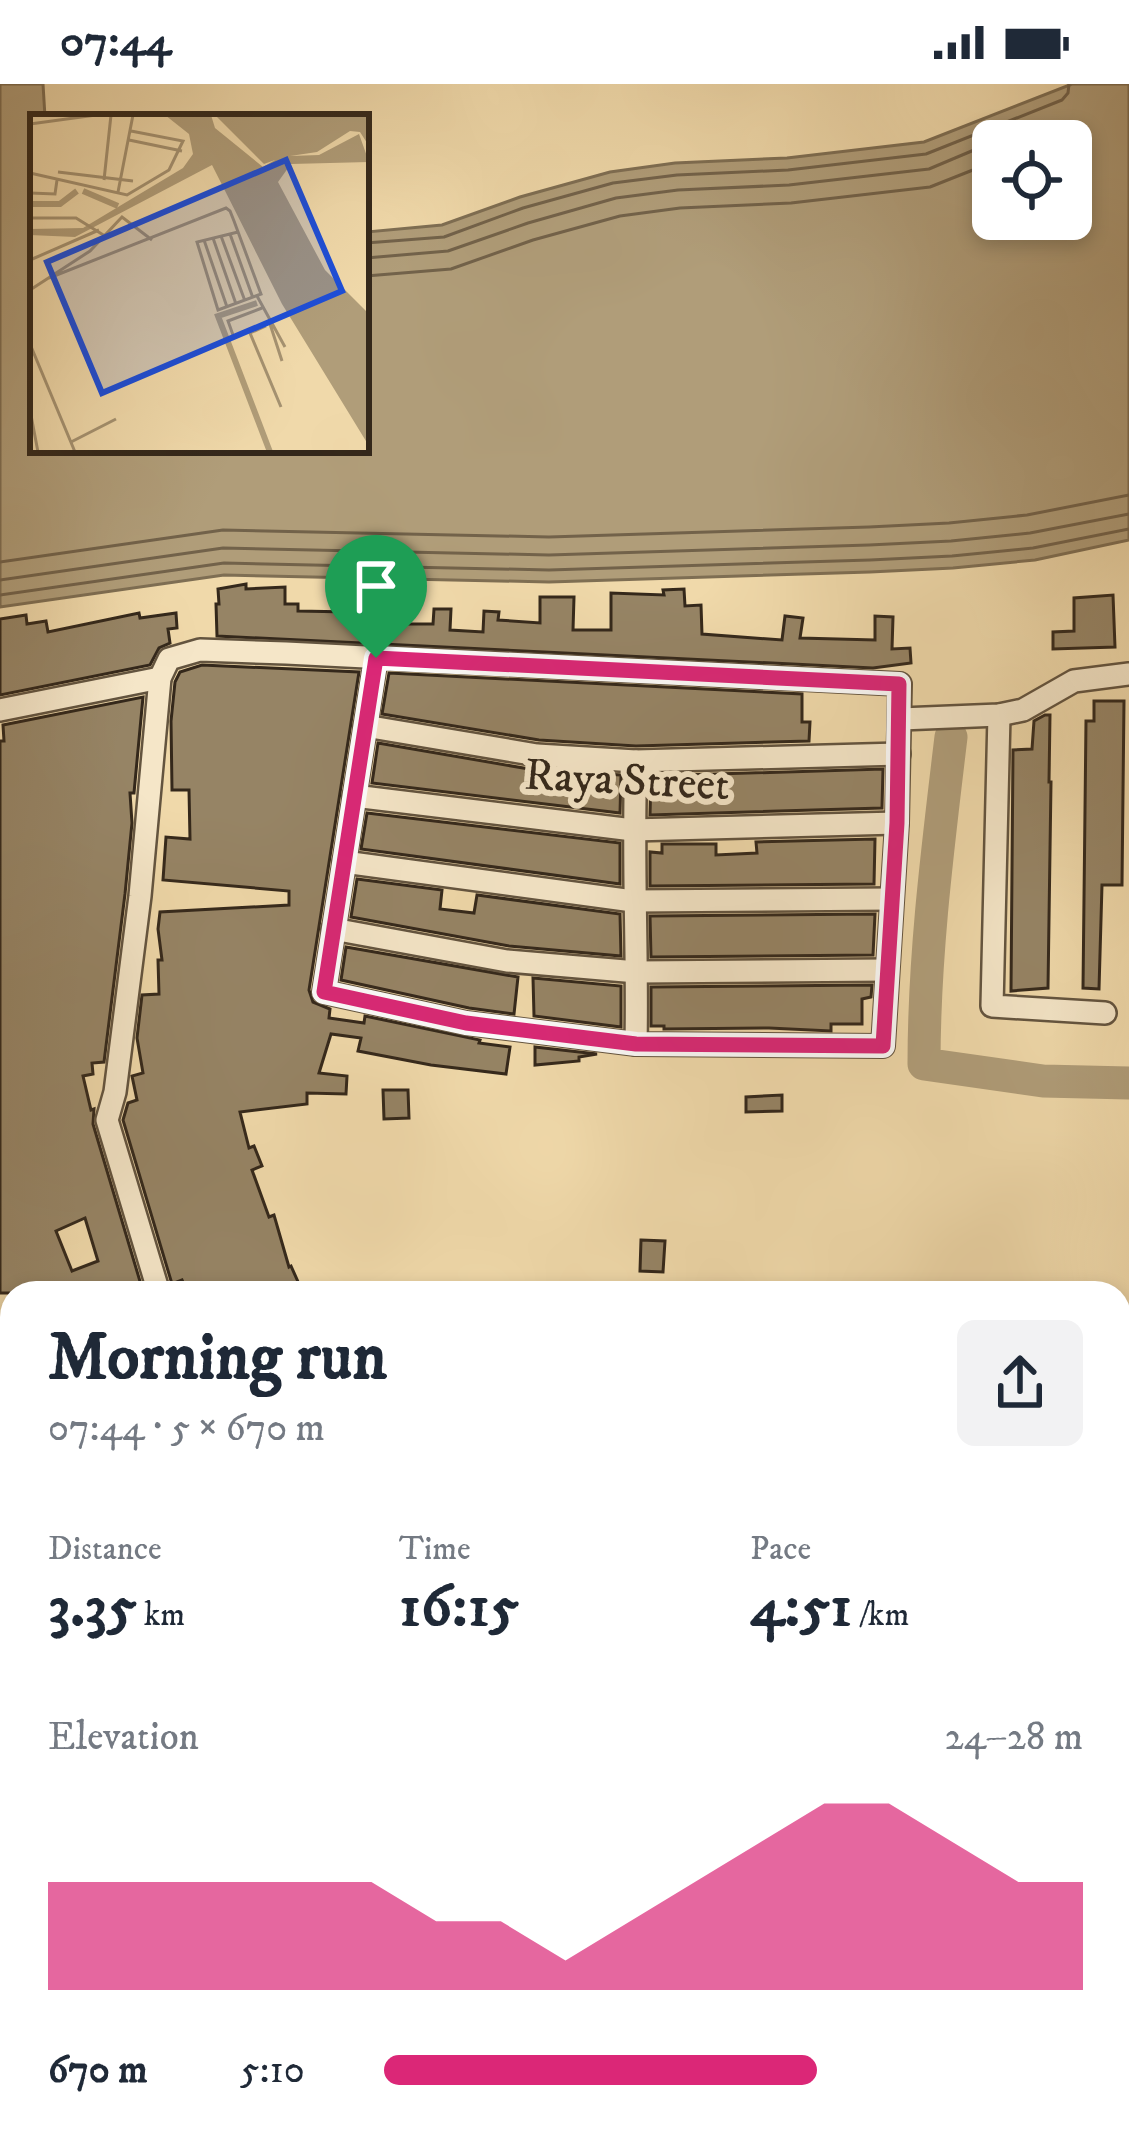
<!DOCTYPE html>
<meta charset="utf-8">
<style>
:root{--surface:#fff;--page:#f2f2f3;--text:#1f2937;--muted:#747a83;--accent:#db2777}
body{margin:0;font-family:"IM FELL DW Pica",serif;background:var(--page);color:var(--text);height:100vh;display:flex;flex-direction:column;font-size:45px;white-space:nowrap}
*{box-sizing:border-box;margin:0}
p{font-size:39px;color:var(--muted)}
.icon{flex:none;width:66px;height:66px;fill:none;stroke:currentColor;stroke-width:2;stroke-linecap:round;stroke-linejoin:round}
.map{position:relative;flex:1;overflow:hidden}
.sheet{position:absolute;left:0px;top:1197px;width:1131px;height:861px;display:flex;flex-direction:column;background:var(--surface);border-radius:36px 36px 0 0;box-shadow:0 6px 18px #0003}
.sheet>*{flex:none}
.tools{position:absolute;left:972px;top:36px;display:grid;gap:24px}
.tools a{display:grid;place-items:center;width:120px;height:120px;border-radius:18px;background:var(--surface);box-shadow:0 6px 18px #0003;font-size:60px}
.pin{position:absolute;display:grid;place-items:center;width:102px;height:102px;color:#fff;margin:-123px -51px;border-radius:50% 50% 50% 0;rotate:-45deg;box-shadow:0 0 12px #0007}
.pin .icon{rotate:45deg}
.round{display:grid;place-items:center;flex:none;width:126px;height:126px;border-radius:18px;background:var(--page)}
.overview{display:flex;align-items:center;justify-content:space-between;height:204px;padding:0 48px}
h1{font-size:66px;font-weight:700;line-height:90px}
.metrics{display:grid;grid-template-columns:repeat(3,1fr);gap:18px;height:204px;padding:12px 48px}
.metrics div{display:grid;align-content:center}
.metrics b{font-size:60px;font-weight:700}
.metrics small{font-size:33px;font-weight:400}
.metrics p{font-size:33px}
.chart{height:336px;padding:24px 48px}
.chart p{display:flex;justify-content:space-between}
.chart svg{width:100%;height:216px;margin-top:12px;fill:var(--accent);opacity:.7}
ul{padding:0 48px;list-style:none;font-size:39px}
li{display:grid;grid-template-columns:192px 144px 1fr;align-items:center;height:90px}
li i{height:30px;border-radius:15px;background:var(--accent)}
.status{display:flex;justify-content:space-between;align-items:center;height:84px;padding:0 60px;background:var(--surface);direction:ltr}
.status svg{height:33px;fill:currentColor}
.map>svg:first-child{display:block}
</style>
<div class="status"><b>07:44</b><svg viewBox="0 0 49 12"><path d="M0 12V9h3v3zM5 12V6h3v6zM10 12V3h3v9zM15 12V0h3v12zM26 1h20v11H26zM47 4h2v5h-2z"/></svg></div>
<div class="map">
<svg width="1129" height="2056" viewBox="0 0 1129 2056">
<rect width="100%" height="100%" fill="#f0d9aa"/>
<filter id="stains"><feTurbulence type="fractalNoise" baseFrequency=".00167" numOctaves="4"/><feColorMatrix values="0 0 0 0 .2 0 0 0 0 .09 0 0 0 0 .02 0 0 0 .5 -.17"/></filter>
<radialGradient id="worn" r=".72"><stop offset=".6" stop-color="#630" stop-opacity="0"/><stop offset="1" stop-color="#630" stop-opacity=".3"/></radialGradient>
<path fill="#b09d79" stroke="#7e6e53" stroke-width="3" fill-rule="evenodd" d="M0,0H43L45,33H33V366H366V148L442,141L520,113L610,88L675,79L787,74L924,58L1072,0H1129V456L1035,476L953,484L870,488L549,498L224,491L0,523ZM993,57H1071V135H993Z"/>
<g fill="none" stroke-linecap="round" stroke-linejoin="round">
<g stroke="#72624a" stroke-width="3">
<polyline points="366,159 444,153 523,124 613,99 677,91 788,86 926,70 1062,16 1068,9 1069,0"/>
<polyline points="366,174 448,167 528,139 616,114 678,106 789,101 929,85 993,58"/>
<polyline points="366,192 451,185 533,156 620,132 680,124 791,119 930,103 993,78"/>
<polyline points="0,478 223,446 549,453 869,443 949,439 1027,431 1129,411"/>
<polyline points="0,496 223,464 549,471 869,461 951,457 1030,449 1129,430"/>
<polyline points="0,511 224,479 549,486 870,476 952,472 1033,464 1129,445"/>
</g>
<path stroke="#b09d79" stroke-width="33" d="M951,653C938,762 924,870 924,980L1043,997L1129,999"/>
</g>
<g fill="#968465" stroke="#34281b" stroke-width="3" fill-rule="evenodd">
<polygon points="246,500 246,505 285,503 285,520 298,520 298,527 403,529 402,540 433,540 434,525 451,525 450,546 483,548 484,527 499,528 498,536 540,539 540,513 574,513 573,546 611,546 611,509 664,511 663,506 684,505 685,522 701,521 702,550 782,556 785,532 803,534 800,554 875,556 875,532 893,533 892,565 910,564 911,579 873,584 217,552 216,520 219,520 218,505"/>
<polygon points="1113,511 1115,563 1053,565 1053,548 1074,547 1074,514"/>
<polygon points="139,529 140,534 176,529 177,544 168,545 170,559 159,564 150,581 0,611 0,535 26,531 27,540 46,537 48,548"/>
<polygon points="202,581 359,588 309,906 313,918 330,925 329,934 364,939 365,932 480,956 479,959 510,963 506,990 431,981 358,967 361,954 331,950 319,989 347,992 346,1010 307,1009 307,1020 240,1028 249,1064 254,1062 262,1082 252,1086 269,1133 274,1131 289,1183 291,1182 303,1209 188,1209 182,1196 172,1200 123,1036 128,1019 137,1016 132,992 143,989 137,954 142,911 159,910 158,876 162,876 158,845 160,828 289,821 289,807 163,796 166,753 190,755 189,706 172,706 171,637 175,598 180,588"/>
<polygon points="389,589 802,610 802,638 810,638 809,657 636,662 539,656 382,630"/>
<path d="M143,613L134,709H130L132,739L125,810L104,978L92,979L93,990L83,992L91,1026L94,1025L93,1040L142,1204L125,1209H0V657H4L3,641ZM85,1134L98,1177L72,1187L56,1147Z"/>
<polygon points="1094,617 1124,617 1122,801 1102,801 1099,905 1083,904 1086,637 1094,637"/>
<polygon points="1045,631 1050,631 1049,698 1051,698 1048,904 1011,907 1013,666 1032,665 1034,637"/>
<polygon points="378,659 535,686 621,691 620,729 372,699"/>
<polygon points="883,685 882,724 650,731 651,692"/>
<polygon points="367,729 620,759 620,800 361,765"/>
<polygon points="875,755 874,800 650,802 650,768 662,769 662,760 716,760 716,771 757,769 756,758"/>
<polygon points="357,795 442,806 440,825 474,829 477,811 620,830 621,872 509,862 351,833"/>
<polygon points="875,830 873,871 651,873 650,832"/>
<polygon points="346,863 518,893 514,930 469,924 341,896"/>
<polygon points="533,894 621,902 621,943 534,932"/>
<polygon points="872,901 871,913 862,915 862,940 831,940 831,947 769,944 664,945 664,942 651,942 651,903"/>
<polygon points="535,963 597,970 579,973 579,977 535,981"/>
<polygon points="383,1006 408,1006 409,1034 384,1035"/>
<polygon points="782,1011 782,1027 746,1028 746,1013"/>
<polygon points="641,1156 665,1157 663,1188 640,1187"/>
</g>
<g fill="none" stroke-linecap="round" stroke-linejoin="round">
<g stroke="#63543f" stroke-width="26">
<g id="minor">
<polyline points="0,626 160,594"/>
<polyline points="999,631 992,922 1105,929"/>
<polyline points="901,635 999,631 1023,626 1074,597 1129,590"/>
<polyline points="365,642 537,671 636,677 899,670"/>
<path d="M636,677C632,772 638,866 636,960"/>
<polyline points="354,712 633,746 897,739"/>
<polyline points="344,778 633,817 892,815"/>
<polyline points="333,845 507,877 637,888 887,886"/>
<polyline points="159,1209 107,1036 115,1008 140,812 160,594 169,575 200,566 286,569 900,600 897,739 883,962 636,960 466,939 324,908 376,574"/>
<polyline points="0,1319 12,1312"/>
<polyline points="0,1560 12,1593"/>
<polyline points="118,2046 120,2056"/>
<polyline points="153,2056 159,2046"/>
</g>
</g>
<use href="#minor" stroke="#f5e6c8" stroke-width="21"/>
</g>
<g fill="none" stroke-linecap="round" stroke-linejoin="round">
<g stroke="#fff" stroke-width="24">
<polygon id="route" points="376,574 899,600 897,739 883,962 636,960 466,939 324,908"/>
</g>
<use href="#route" stroke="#db2777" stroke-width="15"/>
</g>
<g text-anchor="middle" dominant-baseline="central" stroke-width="12" stroke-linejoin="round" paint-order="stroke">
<g font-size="45" fill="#34281b" stroke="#f5e6c8">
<text transform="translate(627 697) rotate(3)">Raya Street</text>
</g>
</g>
<g transform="translate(30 30)">
<rect width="339" height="339" fill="#f0d9aa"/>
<path d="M135,1H181L185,14L233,53L245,46L234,50L185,1H339V32L330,18L320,17L287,38L260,42L289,41L329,20L339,48L261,50L248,68L295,156L339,200V332L252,190L182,51L45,123L0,121V115L53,114L153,54L163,40L159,20Z" fill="#b09d79"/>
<path fill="none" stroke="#b09d79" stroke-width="6" d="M53,77L88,92M0,90H30L47,77M227,189L188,202L240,338"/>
<path fill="none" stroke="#a59271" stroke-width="3" d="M0,10L66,1M99,26L152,37M28,58L103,67M0,59L97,81L139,56L153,27L101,17M74,66L81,1M88,78L103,1M0,79L25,80L27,66M0,104H46L75,122M200,120L223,184M191,122L215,187M183,124L206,190M174,126L197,193M0,146L69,116M19,164L196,94L200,97L204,107L231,180L188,196L167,128L208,118M0,176L60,137L92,103L122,126M227,182L255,233M240,210L252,247M236,212L220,219L251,293M203,221L198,207L232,194M0,230L45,338M0,296L8,338M41,328L86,305"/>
<path fill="#1d4ed8" fill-opacity="0.15" stroke="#1d4ed8" stroke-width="6" d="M256,46L312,177L72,279L17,148Z"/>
<rect width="339" height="339" fill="none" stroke="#34281b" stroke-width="6"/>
</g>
<rect width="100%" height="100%" filter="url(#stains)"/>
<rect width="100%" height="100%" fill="url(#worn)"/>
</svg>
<div class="tools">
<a><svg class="icon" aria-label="locate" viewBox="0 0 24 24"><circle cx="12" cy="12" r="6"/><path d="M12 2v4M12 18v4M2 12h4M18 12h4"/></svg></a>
</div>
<div class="pin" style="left:376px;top:574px;background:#1e9e55"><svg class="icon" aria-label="arrive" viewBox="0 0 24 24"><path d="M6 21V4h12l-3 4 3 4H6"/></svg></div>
<section class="sheet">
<div class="overview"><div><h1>Morning run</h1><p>07:44 · 5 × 670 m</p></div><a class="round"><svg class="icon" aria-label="share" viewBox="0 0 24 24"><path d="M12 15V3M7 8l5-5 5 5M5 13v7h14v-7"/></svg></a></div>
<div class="metrics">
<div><p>Distance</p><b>3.35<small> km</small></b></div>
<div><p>Time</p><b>16:15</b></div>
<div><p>Pace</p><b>4:51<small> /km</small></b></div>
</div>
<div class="chart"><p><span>Elevation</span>24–28 m</p>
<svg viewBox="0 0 160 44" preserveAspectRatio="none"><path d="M0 44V22L10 22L20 22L30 22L40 22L50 22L60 30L70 30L80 38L90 30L100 22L110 14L120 6L130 6L140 14L150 22L160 22V44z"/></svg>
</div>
<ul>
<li><b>670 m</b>5:10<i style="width:62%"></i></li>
</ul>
</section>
</div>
